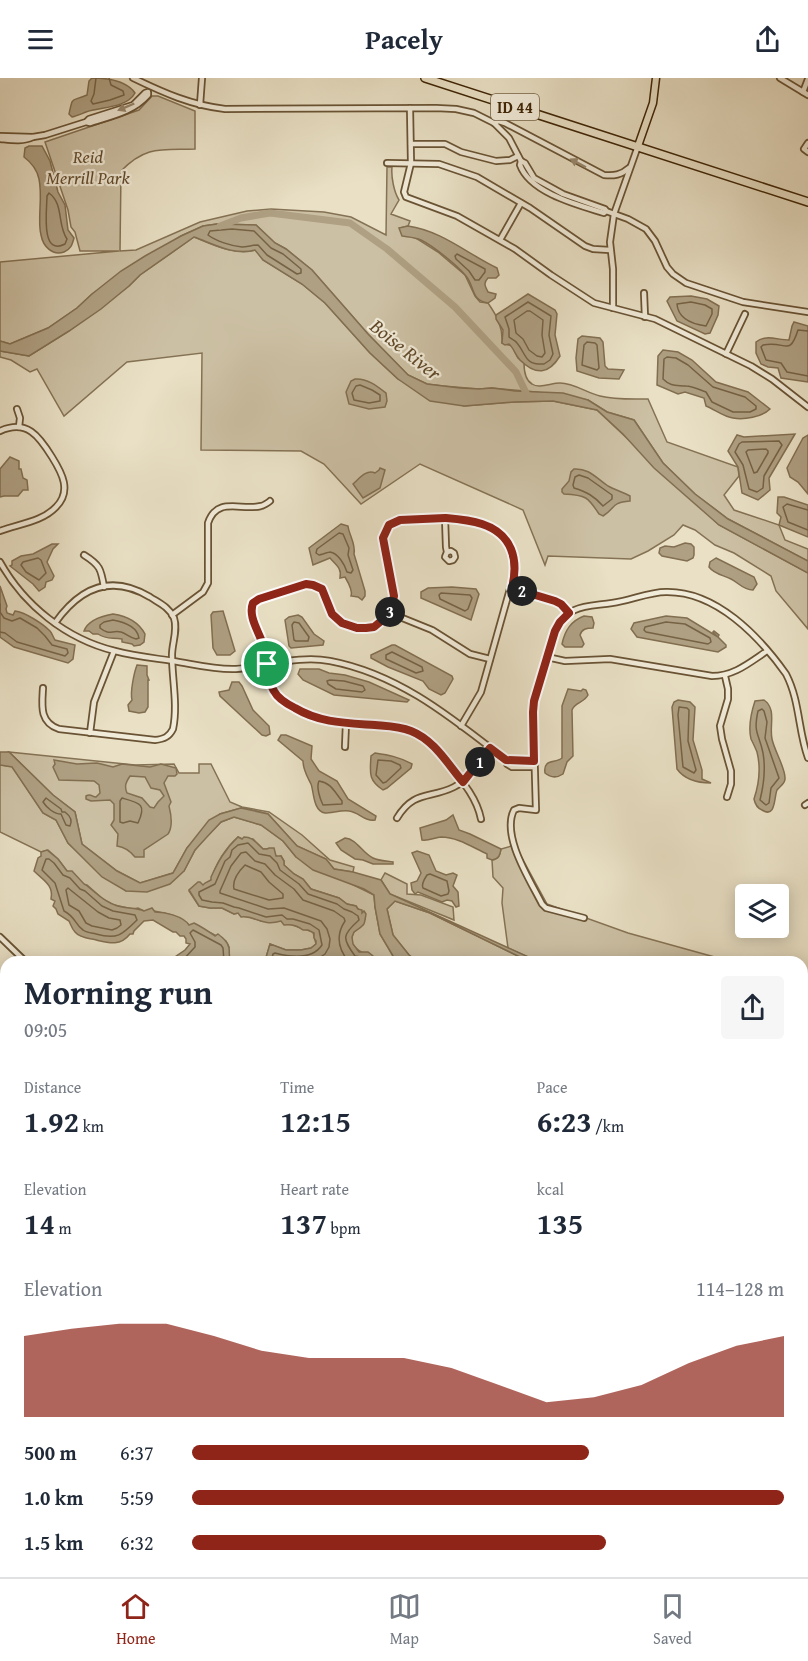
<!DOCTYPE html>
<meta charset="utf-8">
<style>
:root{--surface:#fff;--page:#f6f6f7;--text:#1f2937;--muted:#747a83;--line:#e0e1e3;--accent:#8f2418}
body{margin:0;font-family:"Gentium Book Plus",serif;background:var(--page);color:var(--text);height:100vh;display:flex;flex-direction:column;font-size:22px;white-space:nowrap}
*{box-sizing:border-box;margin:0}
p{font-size:20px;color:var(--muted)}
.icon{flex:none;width:33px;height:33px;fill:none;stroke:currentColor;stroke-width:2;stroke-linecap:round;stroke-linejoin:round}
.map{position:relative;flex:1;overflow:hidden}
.drawer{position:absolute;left:0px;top:878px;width:808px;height:622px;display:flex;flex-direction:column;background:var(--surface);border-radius:18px 18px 0 0;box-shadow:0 3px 15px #0003}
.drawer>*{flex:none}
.buttons{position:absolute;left:735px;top:806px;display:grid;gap:12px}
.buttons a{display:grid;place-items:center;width:54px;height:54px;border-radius:6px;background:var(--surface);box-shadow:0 3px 15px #0003;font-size:30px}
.pin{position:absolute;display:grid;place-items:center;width:51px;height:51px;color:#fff;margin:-26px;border:3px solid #fff;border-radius:50%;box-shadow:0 2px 6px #0007}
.km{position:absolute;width:30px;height:30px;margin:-15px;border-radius:50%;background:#222;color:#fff;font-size:16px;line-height:30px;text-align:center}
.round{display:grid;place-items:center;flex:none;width:63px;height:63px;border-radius:6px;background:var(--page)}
.head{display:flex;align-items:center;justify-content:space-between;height:102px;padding:0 24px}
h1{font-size:33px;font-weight:600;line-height:45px}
.stats{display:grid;grid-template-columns:repeat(3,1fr);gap:9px;height:102px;padding:6px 24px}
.stats div{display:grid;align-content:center}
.stats b{font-size:30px;font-weight:600}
.stats small{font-size:16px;font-weight:400}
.stats p{font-size:16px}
.chart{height:168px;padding:12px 24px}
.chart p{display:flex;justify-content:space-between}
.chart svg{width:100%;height:108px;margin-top:6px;fill:var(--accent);opacity:.7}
ul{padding:0 24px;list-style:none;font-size:20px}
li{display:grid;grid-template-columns:96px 72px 1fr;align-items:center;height:45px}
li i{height:15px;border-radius:8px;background:var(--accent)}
header{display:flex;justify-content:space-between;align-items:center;height:78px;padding:0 24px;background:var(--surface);font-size:27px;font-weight:600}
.dock{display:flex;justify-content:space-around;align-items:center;height:84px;border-top:2px solid var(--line);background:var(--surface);font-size:16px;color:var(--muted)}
.dock a{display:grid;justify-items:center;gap:3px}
.dock .current{color:var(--accent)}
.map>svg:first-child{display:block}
</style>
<header><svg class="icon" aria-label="menu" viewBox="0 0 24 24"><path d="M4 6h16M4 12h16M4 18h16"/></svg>Pacely<svg class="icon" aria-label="share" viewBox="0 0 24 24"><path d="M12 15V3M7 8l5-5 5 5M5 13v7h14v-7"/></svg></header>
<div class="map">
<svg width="808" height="1499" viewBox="0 0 808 1499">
<rect width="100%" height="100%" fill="#e9e0c5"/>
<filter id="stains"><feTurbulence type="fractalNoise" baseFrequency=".00333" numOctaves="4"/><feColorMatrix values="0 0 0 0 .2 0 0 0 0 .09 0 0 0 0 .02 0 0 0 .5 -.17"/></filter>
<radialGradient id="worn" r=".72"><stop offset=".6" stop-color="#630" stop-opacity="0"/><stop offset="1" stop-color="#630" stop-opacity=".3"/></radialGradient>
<g fill="#ccc0a4" stroke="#857254" stroke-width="1.5">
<path d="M152,18H158L195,33V71C162,72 146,67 121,93L120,173L136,172L200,144L247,133L271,131L324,134L351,139L386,157L387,89H392C391,99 394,114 399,122L391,136L410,143L408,148L400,150L438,174L465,197L475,218L480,224L488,225C497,238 503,249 502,265L512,268L518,280L524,285C524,293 525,302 532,306C539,311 551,305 560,305C574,305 587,315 600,318C615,322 632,321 648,321L667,364L738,389L739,398L724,417L734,432L779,447L785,462L808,471V483L728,441L695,416L663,385L634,342L607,334L588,322L536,314L492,310L479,311L443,308L427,306L408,297L368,256L312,192L286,171L275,165L256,147L217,146L203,148L181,158L92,216L77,230L48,250L10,266L0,263V184L119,173H80L75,154L71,149L68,132L45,64L139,32Z"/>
<path d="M194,159C214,167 235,178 256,172L263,182L302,206L325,225L370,275L398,301L464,328L514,324L553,323L597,332L719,447L808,495V551L776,513L771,498L734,475L715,467L695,452L683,447L674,457L648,473L631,481L548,478L545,487L523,432L420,386L361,426L324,386L301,373L201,372L202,275L127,284L64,338L37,291L30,294L11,282L0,279V273L29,278L69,253L129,208L140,197Z"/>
<polygon points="9,674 135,687 174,686 179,695 199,695 199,686 211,686 230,724 242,729 269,734 302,757 330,782 354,789 353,794 334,791 326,781 297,768 268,736 241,730 220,736 187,770 173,795 140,805 117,793 82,766 75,734 53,717"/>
<path d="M0,687L12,688L43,735L56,742L68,765L85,781L126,813L184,793L195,772L205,760L221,744L234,739L261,747L283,763L296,779L374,817L375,829L380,856L396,883H375C368,875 346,872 353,856C354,852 362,847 365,841L356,828L347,826L339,820L311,811L303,801L294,796L284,787V783L281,778L278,779L267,771H263L253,761H242L238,759C227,768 214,788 212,801L203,808L200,806L189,813L199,828L210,830H222L234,836L238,835L261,843H281L313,854L316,866L311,870L301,872H286L270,866L265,883H231L229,880V869L226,863L211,855L189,847L172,837L150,832L144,833L138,830L133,831L114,827L103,821L87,807H84L67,793L58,781L48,772L41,774L0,754Z"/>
<path d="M515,767L547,826L628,855L729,883H537L508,870L502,825L503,810L493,799L492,782C499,781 500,777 501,771Z"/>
<polygon points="385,795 407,806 407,816 421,817 453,829 454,842 390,816 381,802"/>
<polygon points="395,823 430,835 528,883 417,883 409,877 393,857 387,831"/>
<polygon points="808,957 808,1034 803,1033 802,960"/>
</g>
<g fill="#afa083" stroke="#826e50" stroke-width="1.5" fill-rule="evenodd">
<path d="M92,0C106,0 126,2 135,15C127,30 101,29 86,34C81,36 77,38 72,39L69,36C73,17 71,24 87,17L89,3Z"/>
<path d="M29,68H42L50,83L58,114L65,127L68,152L74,160C72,167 71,171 64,174C52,178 43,168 41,157C37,142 43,119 39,101C37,91 32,85 24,79L25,70Z"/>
<path d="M217,146L256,147L275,165L286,171L312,192L368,256L408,297L427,306L460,310L479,311L492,310L515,313L563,315L588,322L607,334L634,342L663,385L695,416L728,441L808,483V495L719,447L654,390L623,356L597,332L553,323L514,324L464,328L430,323L398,301L370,275L325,225L302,206L263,182L255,172C234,178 214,166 194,159L140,197L129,208L101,231L69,253L29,278L0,273V263L10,266L48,250L77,230L92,216L121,193L145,178L181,158L203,148Z"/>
<path d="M408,148C442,153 466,175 497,190L499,197L496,200H488C483,205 485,208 488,214L496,216L495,220L488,225C471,223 475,209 466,198C457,187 433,168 421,162C415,159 408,159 402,158L399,150Z"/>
<path d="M528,216L555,232L557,236L555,257L560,278C549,296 536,298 520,282C515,277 514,270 509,266L505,267L502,265L503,252L496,241V237Z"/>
<polygon points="691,218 707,221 719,228 718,237 710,255 705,256 677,243 667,223 670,219"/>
<path d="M794,244L808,248V304L781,300L778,290L768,289L761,286L756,275V264C766,256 777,262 789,262L792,248Z"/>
<polygon points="582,258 600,260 603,264 605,288 608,291 624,292 619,301 599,300 577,293 576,280 578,261"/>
<path d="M663,272L678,274L692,282L716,304L748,314L770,331C762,339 744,342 733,340C724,339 714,331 706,328L704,320L685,314L678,316L657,307L658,278Z"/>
<path d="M355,301C367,300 377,308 386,315L387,323L385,329L369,331L349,326L346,314L351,303Z"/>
<polygon points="795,356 769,400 770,412 758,422 742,415 738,389 728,373 737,357 744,359"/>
<polygon points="808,357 808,416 798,404 790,399 787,390 803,360"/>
<polygon points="10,379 19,383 19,391 21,391 23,400 27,402 28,412 23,412 18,418 4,418 0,419 0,391"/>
<path d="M380,390L385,392L380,410L363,420L353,406C359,401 366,391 375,395L379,392Z"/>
<path d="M574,391C589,390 596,400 608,408C615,412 623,414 630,418V423C610,425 617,429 603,438L599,436C588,419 586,417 564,416L562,414V411L569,403L571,394Z"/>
<polygon points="778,419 784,419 808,427 808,459 779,447 781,439 777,435"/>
<path d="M341,446L348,448C349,457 356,466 354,476L365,513V518L362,522L358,519L351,518C353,513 348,504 345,499L340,500C342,490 336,487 330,480L313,487L309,470Z"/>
<polygon points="685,465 691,466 694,469 694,477 693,480 687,483 662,478 659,475 660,470 665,468 674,469"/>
<polygon points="52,466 58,466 53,471 47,484 54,498 52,502 46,504 45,509 39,513 33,506 10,488 12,487 12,483 21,478 33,476"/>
<path d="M716,480L754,499L757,506L753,512C743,512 739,505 731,501C723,497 714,496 709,489L710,484Z"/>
<path d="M0,508L7,528L6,531L7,535L13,537L15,533C25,534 43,546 50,553C52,555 53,559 55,562L75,567L73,581L68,585L14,569L0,559Z"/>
<polygon points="452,509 476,511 479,516 471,542 421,520 421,514 428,510"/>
<polygon points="223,533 235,573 230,577 217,577 213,570 211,537 213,534"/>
<path d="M113,536C127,538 138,543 145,556L144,564L140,567L134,568L132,566L122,564V561C112,559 107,562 98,556H93L89,553H84C88,542 102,538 113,536Z"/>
<polygon points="298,537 302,539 314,556 324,563 323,567 291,570 289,568 285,542 289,539"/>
<path d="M584,538L592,539L594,545L593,550C586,550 582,551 580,557L584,566L582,569H565L562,566C565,552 571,543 584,538Z"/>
<polygon points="666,538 687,540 718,559 713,554 714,553 719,557 718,559 726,567 726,569 718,574 637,559 631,551 634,545"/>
<polygon points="392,567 395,567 452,598 453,601 445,615 441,617 429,611 423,603 388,589 371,580 371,577"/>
<path d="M137,587L147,588V597L149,602H148V629L145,634L139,635L129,633L128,627L132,622C130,614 134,595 137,587Z"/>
<polygon points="300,591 319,591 329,595 345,597 369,604 409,622 407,624 334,617 303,602 298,596"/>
<polygon points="232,604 239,604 242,608 253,632 269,648 270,656 266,658 262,657 220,618 219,614 229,612"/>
<path d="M568,611L581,613L583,611L586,612L588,617C584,625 575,624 572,632L573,678L567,684L563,696C557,700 551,700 545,695C543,680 555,686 562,680V628Z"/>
<path d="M678,622L690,624L695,629L693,662L702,692V701L711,705C699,705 685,702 677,691L672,629L674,624Z"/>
<path d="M764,622C777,631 769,648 772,661C774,672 786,691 785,701C785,706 780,708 777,712C774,719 776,741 762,732C757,730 755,726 754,721C759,706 761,690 757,674C755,669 753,665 751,661C748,648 751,635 755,623Z"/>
<path d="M281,657H286L312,668L311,681L319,693L337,703L348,721L376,738L375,742C365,744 359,734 349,733C341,732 332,735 325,735C313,733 314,714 311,706C307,698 303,692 303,683L278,662Z"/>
<polygon points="0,674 9,674 53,717 75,734 82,766 117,793 140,805 173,795 187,770 209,742 220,736 241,730 268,736 297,768 326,781 334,791 353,794 381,802 390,816 537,883 528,883 430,835 395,823 387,831 393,857 409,877 417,883 396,883 380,856 375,829 374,817 364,811 313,792 296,779 283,763 261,747 234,739 221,744 206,760 195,772 184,793 170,806 147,814 126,813 102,799 68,765 56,742 43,735 12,689 0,687"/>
<path d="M375,675C388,677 400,679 412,686L411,690L387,710L383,712C368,702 370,695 371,678Z"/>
<path d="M54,682L77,686L97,685L113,689L122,686L150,689L161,686L176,690L177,696L175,698H168L164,705L171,724L169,728C171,736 173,749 168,756L144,772V779H135C131,774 124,769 117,768L118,756L111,747L114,742V726L110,722L91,723L86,721V718C91,715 92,719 96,719L100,715L99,707L94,703L59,702L53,689L55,686ZM130,698L145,699L151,710L160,712L164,718L158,724L154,730L150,729L142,720L127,715C124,708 126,704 130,698Z"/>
<path d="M453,737L459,752L470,756L501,771C500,777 499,781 492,782L487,780V776C472,769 457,759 441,759C434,760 428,763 422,762L420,750L446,742Z"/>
<path d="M238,759L242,761L244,759C253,759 256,765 263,771H267L269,770H274L276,778H281L284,783V787L294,796L303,801L311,811L339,820L347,826L356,828L358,831L362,832V835L364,833L366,836C364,849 365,846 354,854L352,859L353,866L359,874H368L373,878L375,883H265L270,866L286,872H301L311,870L316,866V863L314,860V855L308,852H303C298,848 291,846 284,847L281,843C261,849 256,837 241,839L238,835L234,836L222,830H210L199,828L189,812L198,804H200L203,807L205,805L211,802V799C218,784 225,771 238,759Z"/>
<path d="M345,760C357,761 362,775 373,780C379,783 387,783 393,784V786H373L363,782L355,781L341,772L336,765Z"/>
<path d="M47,772L58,781L67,793H72L84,806L86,807C95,814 104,824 115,827C124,831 135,829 144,833L152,830L155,834C165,834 183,838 189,847L194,845C202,849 208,853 215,858L218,856C223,860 228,864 229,870C230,876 228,878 231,883H175V879L185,872L190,866L186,865V861L184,858H180L176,854H173L153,842L144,843L134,853L133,856H130C119,870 106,864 92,861C86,860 79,859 75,854C72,851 71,847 69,843L58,836L56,831L53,828L55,823L51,821C54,807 43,802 34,793L38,780L41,778V774Z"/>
<polygon points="417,773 429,777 436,793 446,797 453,795 457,797 453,808 458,814 459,828 456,829 452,823 447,822 442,824 418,814 415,816 412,812 411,805 417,803 421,795 412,775"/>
<polygon points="0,1283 6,1284 6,1358 0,1356"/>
</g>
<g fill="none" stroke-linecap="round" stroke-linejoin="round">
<g stroke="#766244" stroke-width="1.5">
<polyline points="96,0 94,16 91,23 93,26 110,22 124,17 123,13 111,7 109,0"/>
<path d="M49,115C64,126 57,147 67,161L65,166C40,179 47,131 47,118Z"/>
<path d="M232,151L254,153L271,170L283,176L301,191V195L297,196L267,177L258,167C253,167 247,169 242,169C231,168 216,163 208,157L210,153Z"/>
<polygon points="457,176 485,191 485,194 479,202 475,202 469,193 456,181 455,178"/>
<path d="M528,224L551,238L549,257L553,276L550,282L544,286C524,287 527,277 517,265C515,262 511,261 509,259V251L505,239Z"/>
<path d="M691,224L705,227L712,231V236L706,248C692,246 678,241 677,226Z"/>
<polygon points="527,233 530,233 543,242 542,257 545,275 542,279 537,278 529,272 523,261 516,255 514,242"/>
<path d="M808,253L798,252C789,280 786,262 763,267L761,269L766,282L781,285L787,294L808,298"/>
<polygon points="587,264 595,265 597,267 599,290 597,292 582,287 584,267"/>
<path d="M667,279L676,280L688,287L713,309L745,319L756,328V331L750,334H733L712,324L706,314C700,312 692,308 686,308C676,307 671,309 663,301L664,281Z"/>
<polygon points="360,307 372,312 380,317 380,323 369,325 354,322 352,315 356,308"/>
<polygon points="779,363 782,367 764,398 763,410 757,414 749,411 743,387 735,374 739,366 742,364"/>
<polygon points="766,371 768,373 768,375 757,394 754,395 746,374 748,372"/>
<path d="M579,397L588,400L612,417V421L603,428C594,418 587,414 574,410L573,407L575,399Z"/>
<polyline points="808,432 787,426 783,429 788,444 808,452"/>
<path d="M339,455L343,456L349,470L348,477L353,492L351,495L347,494C345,487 338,475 330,474C329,474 320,477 319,477L316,475L317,471Z"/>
<polygon points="38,480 41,482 46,495 39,502 26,494 21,487 23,484"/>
<polygon points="441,515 470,517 472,520 468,531 465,533 440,521 439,517"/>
<polyline points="0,526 0,534 4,540 12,543 20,540 37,550 45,558 52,567 67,571 68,575 65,578 17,564 5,555 0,554"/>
<path d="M113,542C124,544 137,548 139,560L136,561C130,560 127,556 121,554C111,552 110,558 100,550V547L104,544Z"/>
<polygon points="294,544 299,545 309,559 308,563 296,563 294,562 292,547"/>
<polygon points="666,544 685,546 710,560 711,564 708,566 646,554 644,552 645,549"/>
<polygon points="392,574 422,589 423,593 416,595 386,581 386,577"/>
<polygon points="330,602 344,603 363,608 365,612 362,614 336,611 328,606 327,603"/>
<polygon points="679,629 687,630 689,632 688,663 696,692 694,695 683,689 678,637"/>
<path d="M762,631L764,633L767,644L765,660L779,700L771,710L769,725L766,727L760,722C764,706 766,692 763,675C759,655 753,656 758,633Z"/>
<polygon points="378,682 391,683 400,687 401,690 386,704 383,705 376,697"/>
<path d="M319,703C331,705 334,713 342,723V726L323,727C320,721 316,709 319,703Z"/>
<path d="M46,720L61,731L62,734H65C69,737 73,742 70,748L66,747L61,736C54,736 47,730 43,724Z"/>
<path d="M122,720C140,725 147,726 138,745L130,743L123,745L120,744V723Z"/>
<path d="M46,781H49L54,785L63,797L70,800L80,811L85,813L102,828L113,833L135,837L137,842C122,857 117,862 96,856C92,855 87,855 83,852C75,847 76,839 64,833L55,805L42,792Z"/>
<path d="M245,787L261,794L269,804L283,816V820L269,822L234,811C232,802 239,793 245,787Z"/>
<path d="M430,796L447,803L449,813L448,816L441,818L423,810C421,806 425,800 427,797Z"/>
<polygon points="68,810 98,834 109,840 120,842 121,847 117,850 112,852 92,848 86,845 79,833 69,827 66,812"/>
<polyline points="181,884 195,869 195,864 190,855 193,852 221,867 223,870 224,884"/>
<path d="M271,884L273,876L275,875C290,879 312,882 322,867L319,852L310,846L293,841H287L282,837L266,839L239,830L234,829L223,825L212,824L202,822L199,817V814L215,806L225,783L230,779L232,772L238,767L248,765L259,776L270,778L277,785L280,792L299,806L308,816L337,826L344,831L352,834L358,838L359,842C342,857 342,860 355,878L365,880L368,884"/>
<path d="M313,884L325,876L329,869L330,861L327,851L321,843L284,830L268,831L220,815V813L231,788L241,775L246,774L255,783L265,786L275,797L294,811L303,822L334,833L344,840L345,843C335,858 338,871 349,884"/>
</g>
<g stroke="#826e50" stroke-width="1.5">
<polyline points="0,1428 6,1430"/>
<polyline points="248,1494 259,1499"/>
</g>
<g stroke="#afa083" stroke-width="4">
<polyline points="0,966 6,964"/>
<polyline points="802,1027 808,1027"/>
<polyline points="802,1413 808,1412"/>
</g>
<polyline stroke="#afa083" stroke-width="7" points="220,148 241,140 270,135 350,145 387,171 455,229 516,294 528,319"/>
<g stroke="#695334" stroke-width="8">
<g id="minor">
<path d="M133,0C164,15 191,27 225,31L436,30L456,31L474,35L494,45L509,60L521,83L525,85L534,100L563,116L605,131L606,133"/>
<polyline points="780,0 808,17"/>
<polyline points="803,14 808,1"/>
<polyline points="200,27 202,0"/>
<polyline points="410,30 411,85 404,114 406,119 457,138 515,171 551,197 594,225 655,241 751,288 772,301 808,329"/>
<path d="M494,45L499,43L505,45L604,97C614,98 621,97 629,90"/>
<path d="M0,58L33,59C23,64 11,62 0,61"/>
<path d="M33,59L45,57L86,44L90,45C112,38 133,34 148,17V14L145,15L133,27L89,41L86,44"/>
<polyline points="808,65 804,71 808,74"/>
<polyline points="411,66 445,66 461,74 496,83 510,82 518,78"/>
<path d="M521,83L520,87C530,115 578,127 604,135L606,133L628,141L646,151L655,163L667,189L673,196L686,205L743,224L808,234"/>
<polyline points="387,85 439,86 477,99 530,130 585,168 593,171 610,172"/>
<polyline points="500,162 521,125"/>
<polyline points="644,215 645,239"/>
<polyline points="613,230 613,191 610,164 614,136 638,68"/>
<polyline points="726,276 745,236"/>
<polyline points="17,331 20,340 19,349"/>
<path d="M0,353C27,341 39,358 52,379C62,395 72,413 56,429C42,444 18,446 0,453"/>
<polyline points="445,440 446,469 447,474 445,479 449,483 453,482 455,479 454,475 451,473 447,474"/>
<path d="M84,477C100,487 101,491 104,509"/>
<path d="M0,484C24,527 66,561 115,573C134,578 153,580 173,583C193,586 214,592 236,591C268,589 297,577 330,583C399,596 452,640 506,682"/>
<polyline points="512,510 555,523 561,526 569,535"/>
<polyline points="390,535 432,552 470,576 490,581"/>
<path d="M172,537L203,514L208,505V445C217,418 241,433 261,428C263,428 269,424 270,423"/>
<path d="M547,579L565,583L610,581L712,598C734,598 749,585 767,573"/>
<polyline points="725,598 728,611 728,621 720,648 722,661 731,693 731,706 727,719"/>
<path d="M43,610C42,627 39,644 59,651L155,662C164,661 169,659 173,651C178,627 172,601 172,577C172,565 178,552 174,540C169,529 159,525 150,519C110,495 79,511 55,545"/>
<path d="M461,648L481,614L515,493C515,444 463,439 426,440C412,441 401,441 389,447L383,460L394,518L390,535L386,539L374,549L366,550H357L342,545L332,536L322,511L313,507L306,506L289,512L276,514L253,525C248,539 259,555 263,569C266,584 266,605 276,617C281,623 288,627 295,631C320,645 347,645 375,647C387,648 400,648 411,653C429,661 440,675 451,690C464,705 477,721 481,741"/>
<polyline points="90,655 94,624 114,573"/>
<polyline points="345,669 346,645"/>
<polyline points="534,683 506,682 507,686 512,689 534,689"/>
<polyline points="805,727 808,725"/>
<path d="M397,740C414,712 430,721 454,709C470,701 480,684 490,670"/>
<path d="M584,840L546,830L542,826C530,802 501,758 514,732L519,730L536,732L533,629L555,553C569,526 585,529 612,525C630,523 648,514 666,514C716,513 759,558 786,596C800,623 798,652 808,680"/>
<polyline points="0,859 26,884"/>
<polyline points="0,952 6,953"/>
<polyline points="0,1021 6,1018"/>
<polyline points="0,1102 6,1104"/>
<polyline points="0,1142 6,1149"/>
<polyline points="0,1267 6,1267"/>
<polyline points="0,1272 6,1271"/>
<polyline points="802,1333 808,1333"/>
<polyline points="0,1385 6,1386"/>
<polyline points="324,1494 326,1499"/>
<polyline points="188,1499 200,1497 206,1499"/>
</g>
</g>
<g stroke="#3e2404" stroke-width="9">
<polyline id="major" points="638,68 653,25 656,0"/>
</g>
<g stroke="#3e2404" stroke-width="10">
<polyline id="highway" points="425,0 808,124"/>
</g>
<use href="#minor" stroke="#f1ebd9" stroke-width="4.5"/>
<use href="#major" stroke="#e9e0c5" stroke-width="6"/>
<use href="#highway" stroke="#e9e0c5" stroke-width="7"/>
</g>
<defs><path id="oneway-solid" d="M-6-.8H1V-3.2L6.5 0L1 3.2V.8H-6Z" transform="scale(1.5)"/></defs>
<g fill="#98886e">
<use href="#oneway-solid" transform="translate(126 29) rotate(157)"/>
<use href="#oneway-solid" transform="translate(578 85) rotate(-152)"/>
</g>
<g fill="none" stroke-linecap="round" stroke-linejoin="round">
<g stroke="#fff" stroke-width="12">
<path id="route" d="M445,440C457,441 470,442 482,446C512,456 519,481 512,510L555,523L561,526L569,535L560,544L555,553L534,623L533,634L534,683L506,682L490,670L463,704C447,685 434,662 411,653C399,648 387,648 375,647C346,645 320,645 295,630C287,626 278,621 274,613C267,602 265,578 262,564C258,552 248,538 253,525L259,521L306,506L313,507L322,511L332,536L342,545L357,550H366L374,549L386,539L390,535L394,518L383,460L389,447L400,442Z"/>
</g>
<use href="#route" stroke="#8f2418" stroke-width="8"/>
</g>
<g text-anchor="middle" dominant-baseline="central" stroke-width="4.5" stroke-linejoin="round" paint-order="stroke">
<rect fill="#f1ebd9" stroke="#746044" stroke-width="1.5" x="491" y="16" width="48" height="26" rx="4.5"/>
<g font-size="16" font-weight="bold" fill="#3e2404">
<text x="515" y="29">ID 44</text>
</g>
<g font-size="18" font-style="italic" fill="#624b2c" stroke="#f1ebd9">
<text x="88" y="78">Reid<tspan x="88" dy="21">Merrill Park</tspan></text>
</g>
<g font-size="20" font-style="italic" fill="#60492a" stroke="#f1ebd9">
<text transform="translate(406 271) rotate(39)">Boise River</text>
</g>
</g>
<rect width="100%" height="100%" filter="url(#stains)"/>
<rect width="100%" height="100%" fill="url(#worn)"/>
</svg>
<div class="buttons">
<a><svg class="icon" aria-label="layers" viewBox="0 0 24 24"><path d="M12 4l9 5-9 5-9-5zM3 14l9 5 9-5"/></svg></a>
</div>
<div class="pin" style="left:267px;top:586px;background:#1e9e55"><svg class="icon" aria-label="arrive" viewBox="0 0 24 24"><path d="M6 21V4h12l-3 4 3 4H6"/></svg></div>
<b class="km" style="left:480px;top:684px">1</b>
<b class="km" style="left:522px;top:513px">2</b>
<b class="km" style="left:390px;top:534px">3</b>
<section class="drawer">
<div class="head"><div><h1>Morning run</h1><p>09:05</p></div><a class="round"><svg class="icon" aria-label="share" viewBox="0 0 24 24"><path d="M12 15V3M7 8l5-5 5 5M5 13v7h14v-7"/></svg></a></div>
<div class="stats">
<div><p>Distance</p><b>1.92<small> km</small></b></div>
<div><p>Time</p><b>12:15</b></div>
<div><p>Pace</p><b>6:23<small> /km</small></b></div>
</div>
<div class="stats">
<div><p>Elevation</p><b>14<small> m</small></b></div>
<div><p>Heart rate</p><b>137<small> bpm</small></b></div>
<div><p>kcal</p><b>135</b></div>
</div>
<div class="chart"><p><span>Elevation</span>114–128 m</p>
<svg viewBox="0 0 160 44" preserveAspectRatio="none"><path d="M0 44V11L10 8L20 6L30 6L40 11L50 17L60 20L70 20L80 20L90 24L100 31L110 38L120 36L130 31L140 22L150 15L160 11V44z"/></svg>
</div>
<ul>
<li><b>500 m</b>6:37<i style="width:67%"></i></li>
<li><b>1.0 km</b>5:59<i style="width:100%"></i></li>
<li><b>1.5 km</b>6:32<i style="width:70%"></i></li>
</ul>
</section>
</div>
<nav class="dock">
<a class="current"><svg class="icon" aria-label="home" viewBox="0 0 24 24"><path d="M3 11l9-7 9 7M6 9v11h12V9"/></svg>Home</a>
<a><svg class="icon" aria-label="map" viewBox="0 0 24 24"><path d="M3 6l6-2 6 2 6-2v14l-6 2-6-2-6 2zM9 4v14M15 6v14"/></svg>Map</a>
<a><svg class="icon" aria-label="saved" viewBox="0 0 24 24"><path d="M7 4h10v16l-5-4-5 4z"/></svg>Saved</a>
</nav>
